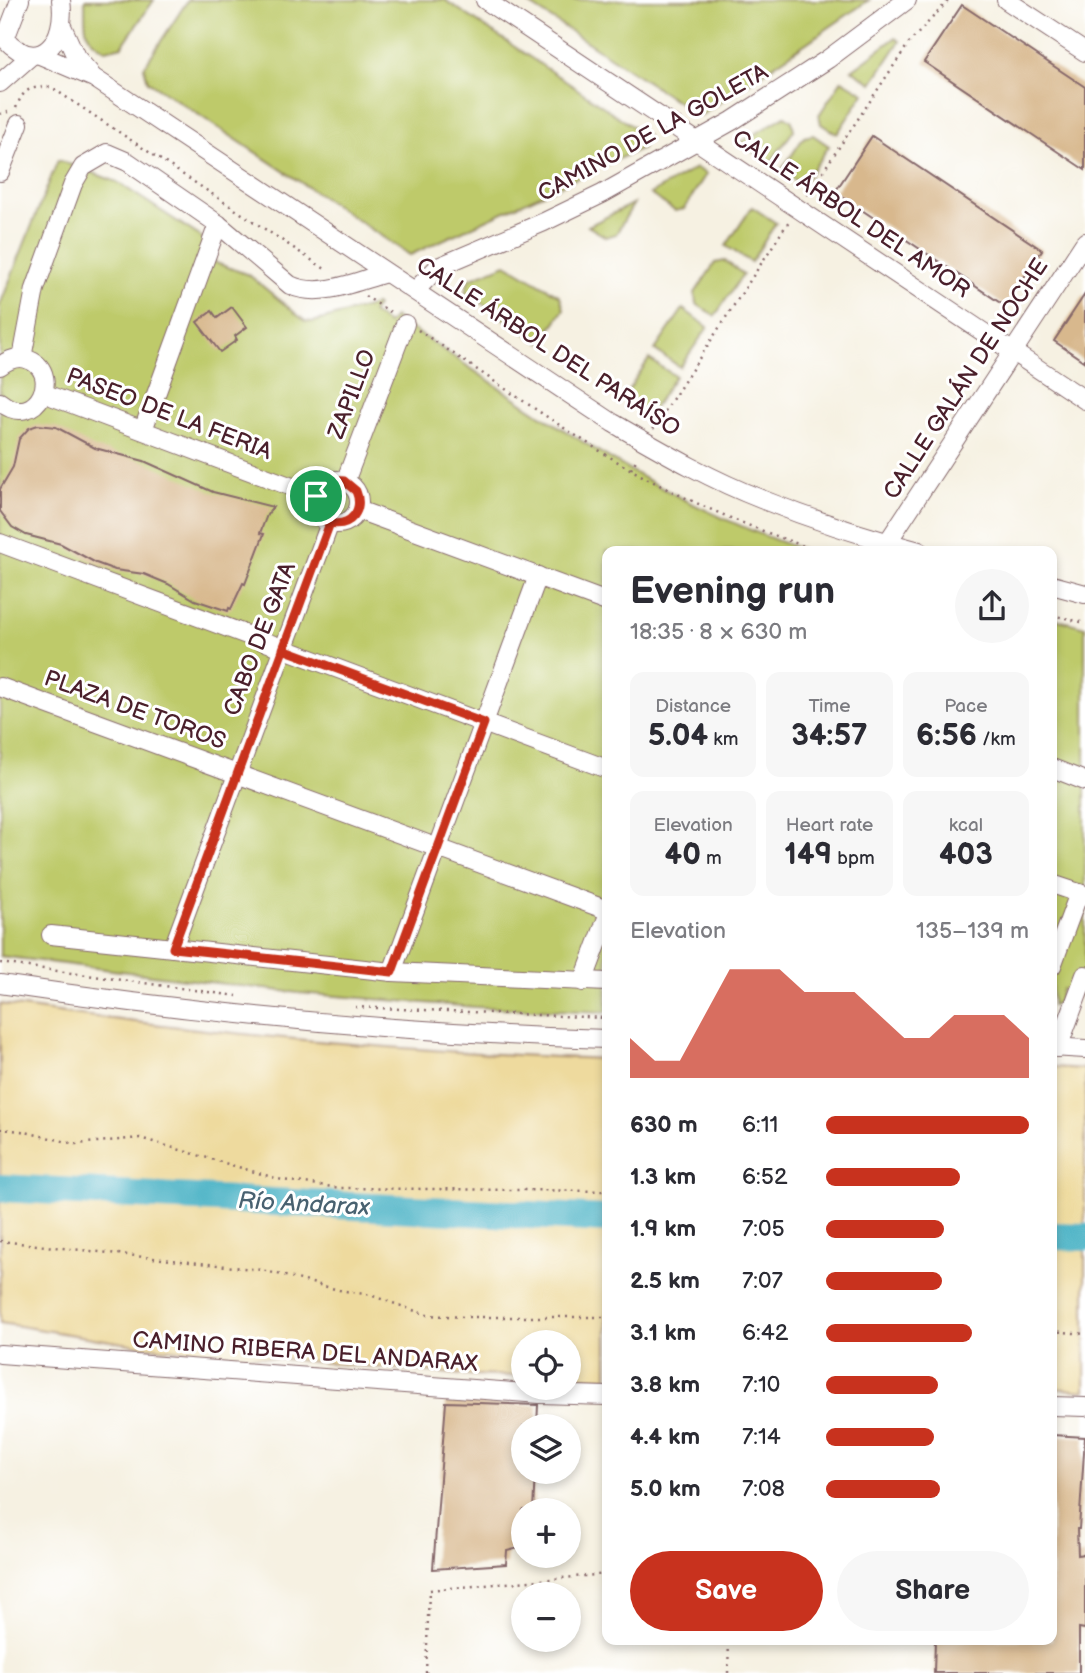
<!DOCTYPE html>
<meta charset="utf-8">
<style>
:root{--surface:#fff;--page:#f7f7f7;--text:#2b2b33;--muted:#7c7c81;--accent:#c8321e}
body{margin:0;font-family:"Balsamiq Sans",sans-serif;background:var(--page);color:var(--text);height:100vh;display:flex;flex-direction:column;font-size:26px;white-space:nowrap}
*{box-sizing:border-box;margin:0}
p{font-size:23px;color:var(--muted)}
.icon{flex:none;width:38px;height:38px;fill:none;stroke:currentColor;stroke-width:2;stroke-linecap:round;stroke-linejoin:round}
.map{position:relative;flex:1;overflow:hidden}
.drawer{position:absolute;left:602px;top:546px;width:455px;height:1099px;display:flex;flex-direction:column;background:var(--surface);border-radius:14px;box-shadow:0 4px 10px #0003}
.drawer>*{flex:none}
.tools{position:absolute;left:511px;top:1330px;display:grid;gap:14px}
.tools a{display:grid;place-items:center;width:70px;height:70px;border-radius:50%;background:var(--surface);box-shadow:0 4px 10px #0003;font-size:35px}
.pin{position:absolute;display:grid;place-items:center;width:60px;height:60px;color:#fff;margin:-30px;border:4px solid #fff;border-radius:50%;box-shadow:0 2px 7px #0007}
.round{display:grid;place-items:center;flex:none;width:74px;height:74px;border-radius:37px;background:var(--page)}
.head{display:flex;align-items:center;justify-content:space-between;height:119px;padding:0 28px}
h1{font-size:38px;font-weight:600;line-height:52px}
.figures{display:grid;grid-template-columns:repeat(3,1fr);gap:10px;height:119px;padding:7px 28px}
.figures div{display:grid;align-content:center;border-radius:14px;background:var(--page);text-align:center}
.figures b{font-size:30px;font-weight:600}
.figures small{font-size:19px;font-weight:400}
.figures p{font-size:19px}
.chart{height:196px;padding:14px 28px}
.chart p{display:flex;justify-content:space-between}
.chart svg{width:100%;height:126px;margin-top:7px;fill:var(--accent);opacity:.7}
.action{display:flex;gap:14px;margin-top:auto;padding:14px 28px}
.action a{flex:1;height:80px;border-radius:42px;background:var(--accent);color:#fff;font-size:28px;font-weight:600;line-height:80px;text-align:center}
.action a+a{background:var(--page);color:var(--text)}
ul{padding:0 28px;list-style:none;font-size:23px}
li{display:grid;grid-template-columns:112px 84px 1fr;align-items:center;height:52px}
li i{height:18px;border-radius:9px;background:var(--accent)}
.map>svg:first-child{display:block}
</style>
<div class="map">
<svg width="1085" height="1673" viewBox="0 0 1085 1673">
<rect width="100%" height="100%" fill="#fff"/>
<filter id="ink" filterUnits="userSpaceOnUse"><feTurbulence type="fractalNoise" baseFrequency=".0143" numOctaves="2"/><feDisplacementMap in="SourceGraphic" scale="14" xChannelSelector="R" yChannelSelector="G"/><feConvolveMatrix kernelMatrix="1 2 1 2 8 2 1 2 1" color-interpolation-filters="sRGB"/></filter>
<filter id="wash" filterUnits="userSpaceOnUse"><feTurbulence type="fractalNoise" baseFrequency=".00686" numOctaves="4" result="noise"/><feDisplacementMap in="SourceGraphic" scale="28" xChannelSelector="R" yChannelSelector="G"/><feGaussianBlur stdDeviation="1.57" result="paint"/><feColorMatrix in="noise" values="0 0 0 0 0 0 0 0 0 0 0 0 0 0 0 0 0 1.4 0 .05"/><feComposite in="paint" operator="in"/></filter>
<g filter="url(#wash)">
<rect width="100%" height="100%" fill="#f6f1e2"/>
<g fill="#beca6b" stroke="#84744b" stroke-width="2">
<path d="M85,0H154L122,46L106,50C80,37 86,25 85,0Z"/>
<polygon points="188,0 445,0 647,136 642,148 410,255 148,81 144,67"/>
<polygon points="523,0 869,0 700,116"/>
<polygon points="895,38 900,41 872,83 852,70"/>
<polygon points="842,80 864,93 837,134 821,124 819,115"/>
<polygon points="785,116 792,121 794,130 770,163 740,143"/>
<polygon points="813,135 829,146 802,185 781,171 804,137"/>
<path d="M58,160L117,182L204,239L211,257L216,263L249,275L305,321L313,322L375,305L377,306L372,313L388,324L394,317C527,404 653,501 807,551H607V1012L475,1007L298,993L0,956V305Z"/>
<polygon points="696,168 706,174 684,209 675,211 650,194"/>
<polygon points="634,203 616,234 606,237 588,226"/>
<polygon points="752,207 776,223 751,262 726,246"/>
<polygon points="725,261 743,274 715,316 696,304 695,293 715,263"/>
<polygon points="506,264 560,296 564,309 541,343 465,292 469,279"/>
<polygon points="683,309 708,327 680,367 655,350"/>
<polygon points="649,359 675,376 649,415 623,398"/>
<polygon points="1052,618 1085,627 1085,997 1062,989 1058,1003 1052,1005"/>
</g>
<g fill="#eeda9e" stroke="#9c7c64" stroke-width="2">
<path d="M0,1004C201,1033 404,1052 607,1059V1378L569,1377V1342H523V1376L466,1375L148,1347L0,1323Z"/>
<polygon points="1052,1067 1085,1069 1085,1391 1052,1388"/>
</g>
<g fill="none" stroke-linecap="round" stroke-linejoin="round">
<g stroke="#46b1c4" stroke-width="28">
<polyline points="0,1188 607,1219"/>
<polyline points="1052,1236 1085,1237"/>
</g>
</g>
<g id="blocks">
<g fill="#d8b88d">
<polygon points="962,5 1085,87 1085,170 924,62"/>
<polygon points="872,136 1042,250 1005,306 835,192"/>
<polygon points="1085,294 1085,362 1054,341"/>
<polygon points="232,307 247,327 235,336 237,340 220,352 197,322 212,311 217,318"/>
<polygon points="38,425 56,427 95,448 144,461 213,492 273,507 267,515 260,533 264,534 245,584 243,583 231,609 229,608 228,611 195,600 168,584 144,574 115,570 96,563 61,544 26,535 12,527 0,511 0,489 13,467 19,439 29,428"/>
<polygon points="446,1402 538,1405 537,1426 523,1426 523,1472 535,1472 533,1510 523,1510 523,1547 507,1551 506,1564 433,1569"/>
<polygon points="1052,1435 1085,1437 1079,1529 1077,1529 1078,1555 1085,1554 1085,1629 1079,1628 1079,1673 934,1673 935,1640 1052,1640"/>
</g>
</g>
</g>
<g filter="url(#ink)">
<use href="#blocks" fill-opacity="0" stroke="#86686b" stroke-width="2"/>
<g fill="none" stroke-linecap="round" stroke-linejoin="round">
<g stroke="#86686b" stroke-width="20">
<g id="minor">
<path d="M20,0L5,39C41,77 67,39 61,0"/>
<polyline points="485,0 1085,400"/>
<polyline points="1006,0 1085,52"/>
<polyline points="62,26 76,57 90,73"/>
<path d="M40,55L94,78L613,423C660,450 709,479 761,499C813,520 866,537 919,551"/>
<polyline points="0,83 32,55"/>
<polyline points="0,172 19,124"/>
<polyline points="415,291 438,267 544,222 602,194 732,121 828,59 907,0"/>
<path d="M22,358L35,289L73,184L83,167L107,153L128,162L218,224L290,285C320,299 356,281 386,273"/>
<path d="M0,366C8,360 16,356 26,359C64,369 38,432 0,402"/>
<polyline points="43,393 316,496"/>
<polyline points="143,430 218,224"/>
<circle cx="337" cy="502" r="22"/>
<polyline points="345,482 405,324"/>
<polyline points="358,510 607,602"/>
<polyline points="0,543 607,769"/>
<polyline points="887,543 1085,242"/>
<polyline points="1052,585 1085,594"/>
<polyline points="0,687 607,910"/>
<polyline points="1052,768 1085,781"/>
<polyline points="1052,884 1085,895"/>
<polyline points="51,935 173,948 330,523"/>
<polyline points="173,948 392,972 607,982"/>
<polyline points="1052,966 1079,893"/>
<polyline points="392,972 538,576"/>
<polyline points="583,982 607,918"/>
<path d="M0,984C201,1014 404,1033 607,1039"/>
<polyline points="1052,1047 1085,1049"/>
<polyline points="1058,1048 1085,975"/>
<polyline points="0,1354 540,1394 607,1396"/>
<polyline points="1052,1406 1085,1407"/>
</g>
</g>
<g stroke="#86686b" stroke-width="2.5" stroke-dasharray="2 5" stroke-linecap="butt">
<path d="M16,108C24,88 30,87 51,87L328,271"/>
<polyline points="0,114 8,112"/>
<polyline points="807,195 909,43 949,0"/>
<polyline points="365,296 392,313"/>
<path d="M418,330C486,375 553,423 623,465C685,501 751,528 818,551"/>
<polyline points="653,429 789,221"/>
<polyline points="631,469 638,457"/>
<polyline points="1052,615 1085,623"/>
<polyline points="0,963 237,996"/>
<polyline points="355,1007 607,1018"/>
<polyline points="0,1129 21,1131 76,1144 140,1138 282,1180 341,1188 607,1191"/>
<polyline points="0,1241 262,1270 339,1290 370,1295 427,1315 464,1317 607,1317"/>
<polyline points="1052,1331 1085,1334"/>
<polyline points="426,1673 429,1590 607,1574"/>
<polyline points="728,1673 729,1640"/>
</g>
<use href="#minor" stroke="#fff" stroke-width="18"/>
</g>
</g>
<g fill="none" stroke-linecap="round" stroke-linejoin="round" filter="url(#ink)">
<g stroke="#fff" stroke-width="14">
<path id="route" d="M316,496C314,508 319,518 330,523L173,948L392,972L484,723L283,649L330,523C351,527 364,510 356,491L344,481C331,479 321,484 316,496"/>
</g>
<use href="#route" stroke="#c8321e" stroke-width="9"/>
</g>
<g text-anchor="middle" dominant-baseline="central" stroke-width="6" stroke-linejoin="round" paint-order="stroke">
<g font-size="23" fill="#4a1f2b" stroke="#fff">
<text transform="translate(653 133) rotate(-29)">CAMINO DE LA GOLETA</text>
<text transform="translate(851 214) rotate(34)">CALLE ÁRBOL DEL AMOR</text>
<text transform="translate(548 347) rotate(33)">CALLE ÁRBOL DEL PARAÍSO</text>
<text transform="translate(966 379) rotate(-57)">CALLE GALÁN DE NOCHE</text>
<text transform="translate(352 394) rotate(-69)">ZAPILLO</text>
<text transform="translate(169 414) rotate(21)">PASEO DE LA FERIA</text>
<text transform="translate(260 639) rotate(-69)">CABO DE GATA</text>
<text transform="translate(135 710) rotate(20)">PLAZA DE TOROS</text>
<text transform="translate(305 1352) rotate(4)">CAMINO RIBERA DEL ANDARAX</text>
</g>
<g font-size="24" font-style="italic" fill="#486170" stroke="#fff">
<text transform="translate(304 1204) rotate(3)">Río Andarax</text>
</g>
</g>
</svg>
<div class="tools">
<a><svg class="icon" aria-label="locate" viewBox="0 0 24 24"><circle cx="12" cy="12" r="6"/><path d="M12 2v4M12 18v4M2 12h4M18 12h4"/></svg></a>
<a><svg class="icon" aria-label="layers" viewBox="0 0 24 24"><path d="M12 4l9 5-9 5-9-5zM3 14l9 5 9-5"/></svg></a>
<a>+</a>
<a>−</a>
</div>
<div class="pin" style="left:316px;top:496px;background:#1e9e55"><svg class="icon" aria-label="arrive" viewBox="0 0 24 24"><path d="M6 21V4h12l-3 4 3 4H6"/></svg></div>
<section class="drawer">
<div class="head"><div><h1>Evening run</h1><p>18:35 · 8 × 630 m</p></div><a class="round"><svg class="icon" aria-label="share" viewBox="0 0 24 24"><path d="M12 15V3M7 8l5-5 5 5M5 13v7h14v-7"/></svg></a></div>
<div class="figures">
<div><p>Distance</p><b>5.04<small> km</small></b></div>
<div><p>Time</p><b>34:57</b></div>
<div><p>Pace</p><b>6:56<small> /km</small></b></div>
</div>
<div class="figures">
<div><p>Elevation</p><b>40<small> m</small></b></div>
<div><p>Heart rate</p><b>149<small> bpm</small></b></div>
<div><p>kcal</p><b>403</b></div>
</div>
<div class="chart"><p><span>Elevation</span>135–139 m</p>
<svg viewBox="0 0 160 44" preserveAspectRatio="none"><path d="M0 44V30L10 38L20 38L30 22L40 6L50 6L60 6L70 14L80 14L90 14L100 22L110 30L120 30L130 22L140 22L150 22L160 30V44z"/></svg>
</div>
<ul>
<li><b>630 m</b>6:11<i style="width:100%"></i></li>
<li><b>1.3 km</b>6:52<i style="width:66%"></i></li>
<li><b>1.9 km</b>7:05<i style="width:58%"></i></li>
<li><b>2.5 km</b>7:07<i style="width:57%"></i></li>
<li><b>3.1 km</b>6:42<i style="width:72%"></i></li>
<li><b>3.8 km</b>7:10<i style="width:55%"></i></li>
<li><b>4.4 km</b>7:14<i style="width:53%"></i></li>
<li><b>5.0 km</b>7:08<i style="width:56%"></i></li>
</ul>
<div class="action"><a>Save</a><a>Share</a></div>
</section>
</div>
